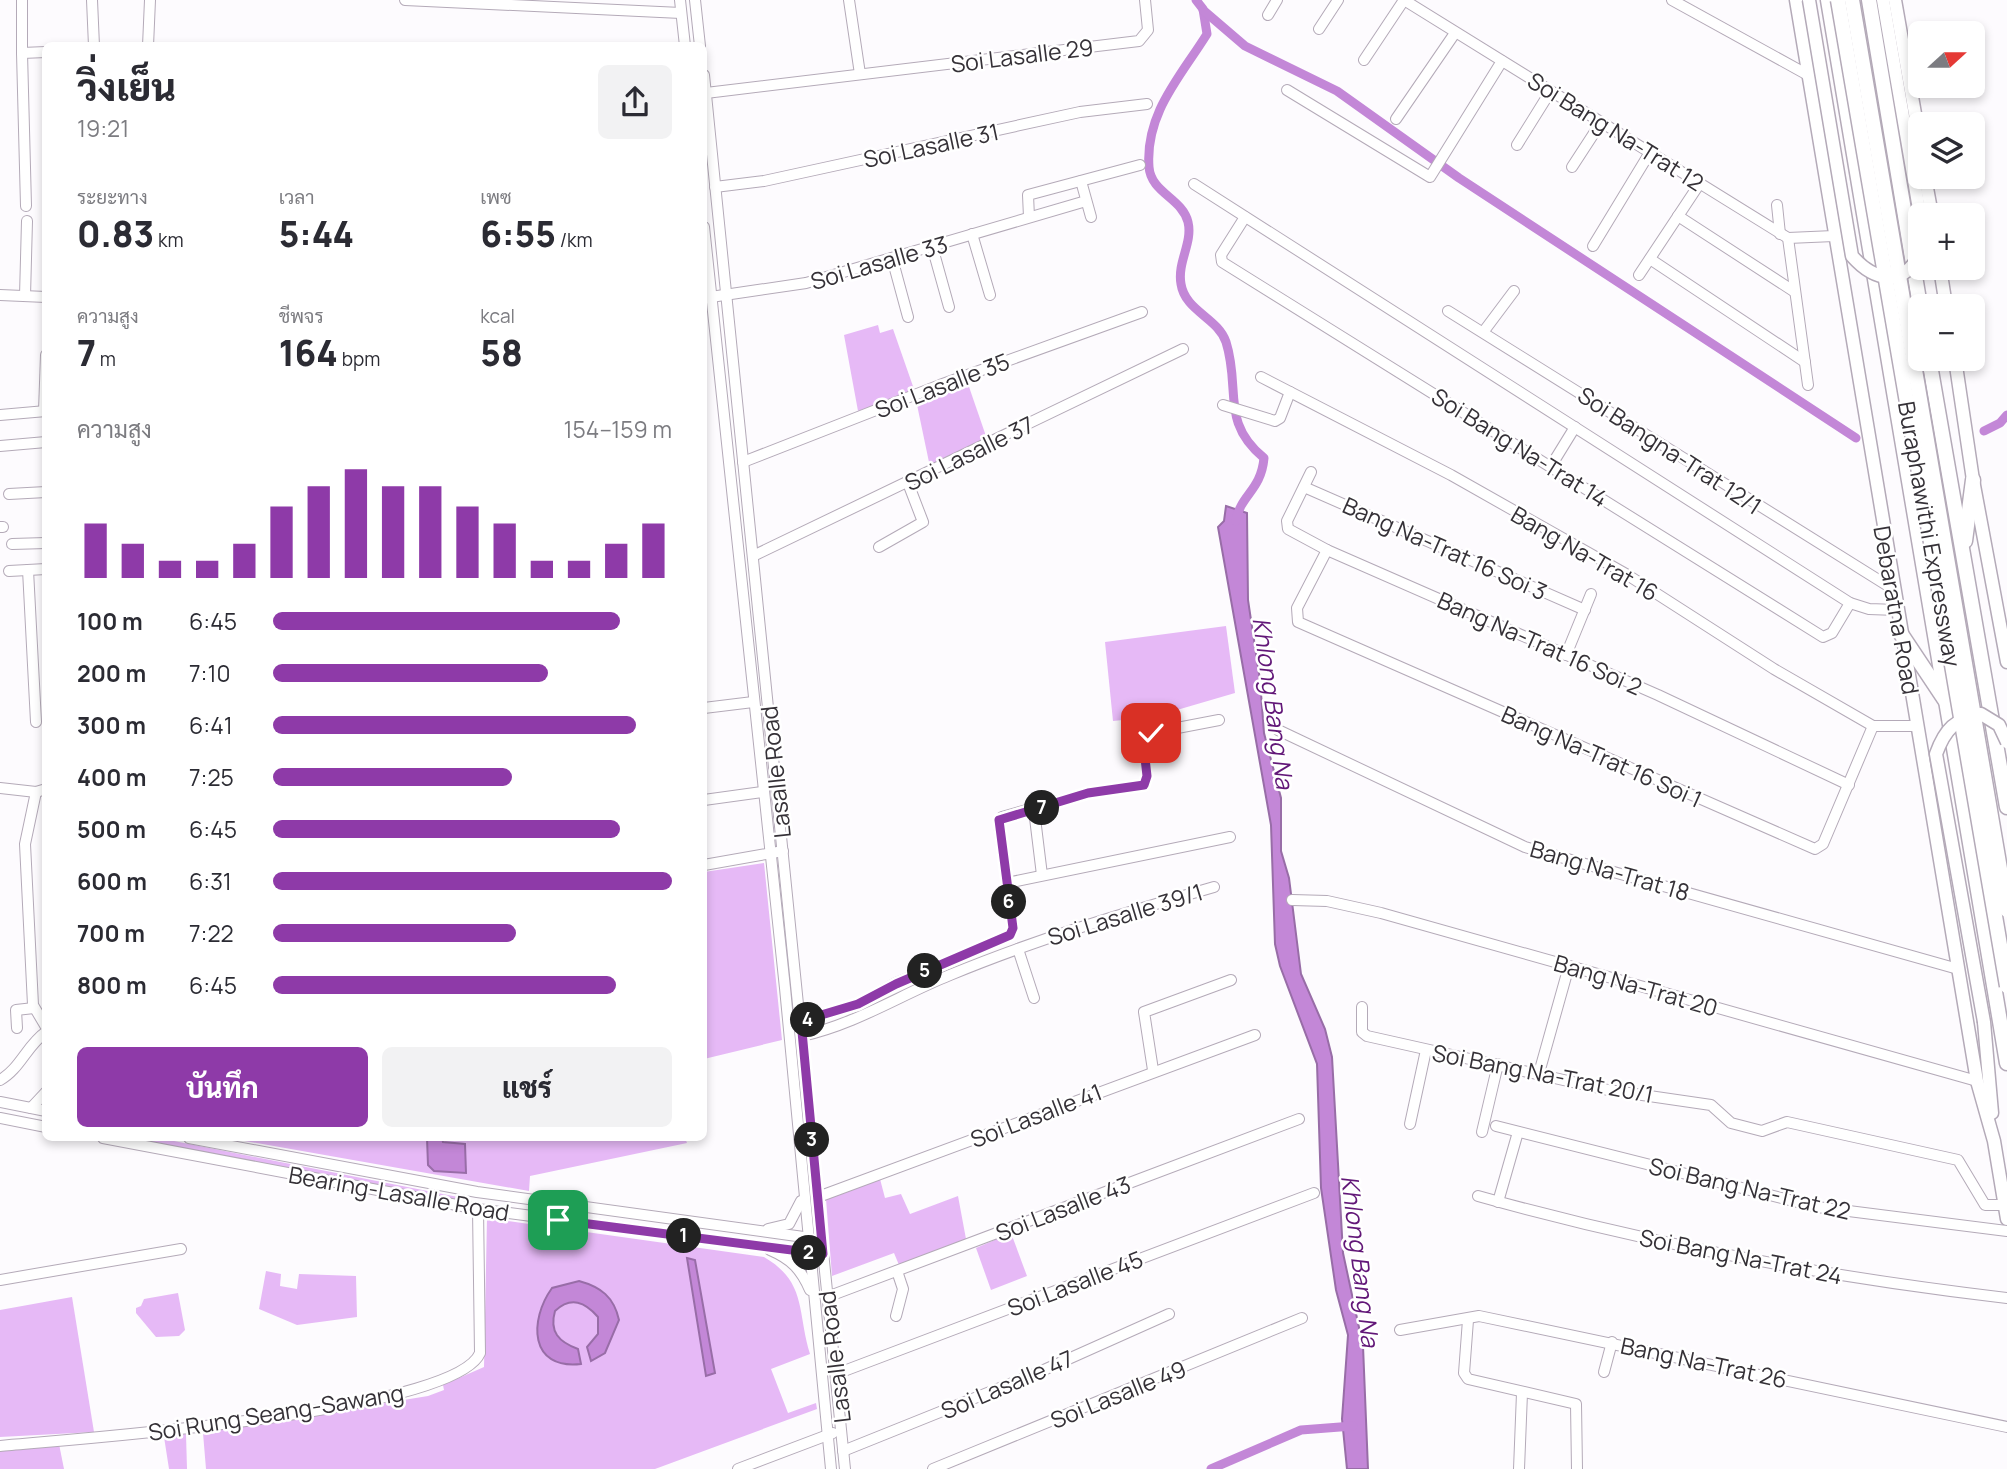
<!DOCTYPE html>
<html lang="th">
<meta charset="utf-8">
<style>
:root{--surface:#fff;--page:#f2f2f3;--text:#2b2b33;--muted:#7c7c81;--accent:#8e3aa8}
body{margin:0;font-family:Manrope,Sarabun,sans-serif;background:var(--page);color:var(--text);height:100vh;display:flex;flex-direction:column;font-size:26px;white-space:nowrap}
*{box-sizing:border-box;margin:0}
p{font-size:23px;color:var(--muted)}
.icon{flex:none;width:38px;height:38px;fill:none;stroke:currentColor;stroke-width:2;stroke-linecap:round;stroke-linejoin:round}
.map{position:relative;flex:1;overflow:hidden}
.drawer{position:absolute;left:42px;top:42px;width:665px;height:1099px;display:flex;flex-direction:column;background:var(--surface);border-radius:10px;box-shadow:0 4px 10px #0003}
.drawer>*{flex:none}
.needle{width:46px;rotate:69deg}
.buttons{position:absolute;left:1908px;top:21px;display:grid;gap:14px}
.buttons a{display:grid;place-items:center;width:77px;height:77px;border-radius:10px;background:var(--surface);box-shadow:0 4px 10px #0003;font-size:35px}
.pin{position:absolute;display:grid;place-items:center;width:60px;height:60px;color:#fff;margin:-30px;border-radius:14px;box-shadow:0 4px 10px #0006}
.km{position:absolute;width:35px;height:35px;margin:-18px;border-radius:50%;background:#222;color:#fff;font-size:19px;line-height:35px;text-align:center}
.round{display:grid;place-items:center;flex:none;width:74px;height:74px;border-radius:10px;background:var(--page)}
.headline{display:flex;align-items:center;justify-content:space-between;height:119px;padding:0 35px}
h1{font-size:38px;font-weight:800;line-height:52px}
.metrics{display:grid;grid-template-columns:repeat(3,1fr);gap:10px;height:119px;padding:7px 35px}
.metrics div{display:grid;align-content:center}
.metrics b{font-size:35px;font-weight:800}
.metrics small{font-size:19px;font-weight:400}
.metrics p{font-size:19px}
.chart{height:196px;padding:14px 35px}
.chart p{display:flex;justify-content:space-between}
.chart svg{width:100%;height:126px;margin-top:7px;stroke:var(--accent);stroke-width:6}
.button{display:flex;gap:14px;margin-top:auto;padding:14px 35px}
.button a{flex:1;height:80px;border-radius:10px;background:var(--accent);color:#fff;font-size:28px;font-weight:800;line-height:80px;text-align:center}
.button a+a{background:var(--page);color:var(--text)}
ul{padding:0 35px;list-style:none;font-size:23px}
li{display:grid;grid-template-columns:112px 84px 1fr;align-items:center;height:52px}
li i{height:18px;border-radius:9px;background:var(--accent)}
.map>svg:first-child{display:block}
</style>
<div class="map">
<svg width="2007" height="1469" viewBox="0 0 2007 1469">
<rect width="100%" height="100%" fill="#fdfbfe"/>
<g fill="#e6b9f6" fill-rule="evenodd">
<polygon points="878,325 880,333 893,329 915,392 858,411 844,335"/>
<polygon points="967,381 987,439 930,467 916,400"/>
<polygon points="1226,626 1235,693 1153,717 1113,721 1105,642"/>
<polygon points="764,863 782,1040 704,1059 704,872"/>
<polygon points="128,1138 159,1138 458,1197 458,1200"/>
<polygon points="228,1138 685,1138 687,1143 530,1176 529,1191"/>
<polygon points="880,1179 885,1198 901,1194 910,1214 958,1196 966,1239 899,1265 894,1253 832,1276 826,1199"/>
<path d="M487,1218L764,1257C807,1282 797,1312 810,1354L771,1369L788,1413L816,1403L817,1409L655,1469H206L203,1433L428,1396L444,1390L443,1385L484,1367ZM695,1260L715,1372L707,1376ZM552,1289L616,1309L591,1360L598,1333V1317C585,1302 571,1296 555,1311L552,1323L562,1344V1363L545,1353Z"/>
<polygon points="1011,1233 1027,1276 991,1290 976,1248"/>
<polygon points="266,1271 281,1274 280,1286 297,1289 299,1274 356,1276 357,1317 297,1325 259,1309"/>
<polygon points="178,1293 185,1330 179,1336 156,1337 136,1313 136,1308 141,1306 144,1299"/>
<polygon points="72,1297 94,1432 0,1437 0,1310"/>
<polygon points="186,1434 187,1469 169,1469 164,1437"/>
<polygon points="59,1444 64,1469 0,1469 0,1449"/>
</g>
<g fill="#c387d7" stroke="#986da7" stroke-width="2">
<polygon points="1226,506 1247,513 1248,600 1260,680 1264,733 1281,798 1281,851 1289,878 1301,974 1325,1029 1332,1057 1343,1253 1363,1346 1368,1469 1347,1469 1342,1419 1348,1335 1336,1290 1321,1188 1317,1064 1280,966 1275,944 1271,825 1218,527 1224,521"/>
<polygon points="427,1138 442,1138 443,1142 465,1144 466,1173 434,1171 428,1165"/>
<polygon points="687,1258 695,1260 715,1373 706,1376"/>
<path d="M579,1281C601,1287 614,1297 619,1320L605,1353L591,1361L587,1347L598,1334V1317C585,1302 571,1296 555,1311C549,1332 559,1342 578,1349L581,1364C529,1370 529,1320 552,1288Z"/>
</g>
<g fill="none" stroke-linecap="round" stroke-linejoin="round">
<g stroke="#c387d7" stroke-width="9">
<path d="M1196,0L1203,9L1207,34C1181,76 1145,113 1149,167C1151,193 1182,198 1188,222C1193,243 1177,262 1181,284C1185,311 1218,318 1226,342C1241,389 1220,422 1264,458C1261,491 1240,495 1236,521"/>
<polyline points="1203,10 1245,46 1337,91 1459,178 1856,438"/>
<polyline points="1984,431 2000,423 2007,415"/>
<polyline points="1211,1469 1301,1430 1353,1426"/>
</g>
<g stroke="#b4aab8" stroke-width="12">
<g id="minor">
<polyline points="22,0 22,53 46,52"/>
<polyline points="92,0 94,46"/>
<polyline points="405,0 681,13"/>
<polyline points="680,0 685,46"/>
<polyline points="695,0 700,46"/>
<polyline points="849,0 860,74"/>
<polyline points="1404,0 1788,238 1834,236"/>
<polyline points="1672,0 1808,75"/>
<polyline points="1268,15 1277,0"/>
<polyline points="1319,29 1338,0"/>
<polyline points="148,46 150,0"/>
<polyline points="22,53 26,206"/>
<polyline points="1364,60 1404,0"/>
<polyline points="704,75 845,1469"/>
<polyline points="1287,90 1430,177 1502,61"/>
<polyline points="706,93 1139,41 1148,30 1145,0"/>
<polyline points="1396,119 1455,33"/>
<polyline points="1517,145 1550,92"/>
<polyline points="1572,167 1600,124"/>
<polyline points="1081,181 1091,217"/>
<polyline points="1194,184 1850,603 1869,609 1897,610"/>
<polyline points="715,187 764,181 1080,112 1147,104"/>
<polyline points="1777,205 1780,234"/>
<polyline points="1678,216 1795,292"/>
<polyline points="1029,217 1028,195 1140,165"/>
<polyline points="1245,217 1221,255 1222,262 1823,637 1832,633 1850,603"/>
<polyline points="704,227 785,988 831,1469"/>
<polyline points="972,234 990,295"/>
<polyline points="1788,238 1808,385"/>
<polyline points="932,246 949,307"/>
<polyline points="1593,246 1649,154"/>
<polyline points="892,258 908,317"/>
<polyline points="1650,259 1805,362"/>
<polyline points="1639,275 1700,183"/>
<polyline points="0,295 46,297"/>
<polyline points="25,296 27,221"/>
<polyline points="704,298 806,283 1086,201"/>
<polyline points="1448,311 1893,589"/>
<polyline points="1484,331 1514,291"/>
<polyline points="1261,377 1451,475 1626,574 1774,669 1873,726 1916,726"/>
<polyline points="1223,405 1275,421 1280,418 1290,392"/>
<polyline points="44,411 46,355"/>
<polyline points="0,415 46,411"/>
<polyline points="0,446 46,442"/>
<polyline points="743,462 940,385 1142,312"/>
<polyline points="1551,466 1575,427"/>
<polyline points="1311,472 1287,521 1288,529 1327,550 1658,695 1849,785"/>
<polyline points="1304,487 1585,610"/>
<polyline points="9,494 46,492"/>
<polyline points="0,527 3,527"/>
<polyline points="12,544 46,543"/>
<polyline points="879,547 923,522 908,483"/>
<polyline points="1327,550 1297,608 1298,622 1815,849 1823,844 1873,726"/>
<polyline points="753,556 1183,349"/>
<polyline points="28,570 36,722"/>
<polyline points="9,571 46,569"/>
<polyline points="1566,655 1591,594"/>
<polyline points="704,708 753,702"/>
<polyline points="1278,730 1525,847 1958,969"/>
<polyline points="0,788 36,792 46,789"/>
<polyline points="36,792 25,844 33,1005 46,1027"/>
<polyline points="704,800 762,792"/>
<polyline points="1034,810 1042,875"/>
<polyline points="704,865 783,851"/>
<path d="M1007,883L999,824L1002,817L1088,793L1144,785C1152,769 1138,749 1146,734L1219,720"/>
<polyline points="1292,900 1327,901 1381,913 1977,1081"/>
<polyline points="1018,949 1034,998"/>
<polyline points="1362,1007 1362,1032 1367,1036 1608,1090 1711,1105 1731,1123 1762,1131 1787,1122 1958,1160 1985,1205 2005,1205"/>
<polyline points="801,1022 858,1004 896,983 1010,935 1013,928 1007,883 1230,837"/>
<polyline points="17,1028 16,1010 34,1008"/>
<path d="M802,1036C856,1024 900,995 950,975C1037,939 1124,913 1214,887"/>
<polyline points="1153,1070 1144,1012 1231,980"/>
<polyline points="1539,1073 1569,966"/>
<path d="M0,1080C20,1069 27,1045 46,1032"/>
<polyline points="0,1102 46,1111"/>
<polyline points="31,1108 46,1092"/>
<polyline points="0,1118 46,1127"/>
<polyline points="1410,1124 1426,1050"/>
<polyline points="1496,1126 1817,1207 2007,1231"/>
<polyline points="1482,1132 1498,1064"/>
<polyline points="103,1138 478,1209 815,1253"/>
<polyline points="189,1138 477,1192 811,1238"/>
<path d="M1478,1196C1652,1245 1828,1277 2007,1298"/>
<polyline points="818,1197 1255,1035"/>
<polyline points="1498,1202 1518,1132"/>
<polyline points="768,1229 789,1224 801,1201"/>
<path d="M770,1250C791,1259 801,1269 810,1290"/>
<polyline points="0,1280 181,1249"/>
<polyline points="827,1297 1299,1119"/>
<polyline points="896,1316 903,1289 897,1271"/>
<polyline points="1468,1320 1464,1373 1468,1379 1576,1404 1577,1469"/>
<polyline points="1400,1330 1479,1316 2007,1427"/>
<polyline points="1604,1372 1612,1342"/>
<polyline points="836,1374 1314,1193"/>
<path d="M0,1446C74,1439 455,1413 480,1353L478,1209"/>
<polyline points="843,1451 1037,1373 1169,1314"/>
<polyline points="738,1469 833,1433"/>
<polyline points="933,1469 1302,1318"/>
<polyline points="1519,1469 1522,1393"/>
</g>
</g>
<g stroke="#b4aab8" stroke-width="15">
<g id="major">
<polyline points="1796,0 1977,1081 1994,1141 2007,1219"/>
<polyline points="1883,0 1920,215"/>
<polyline points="1895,0 1920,142"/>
<polyline points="1925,177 1932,215"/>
<polyline points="1940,268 1946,306"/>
<polyline points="1955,359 1973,480 2007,662"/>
<polyline points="1984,1022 1992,1113"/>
</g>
</g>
<g stroke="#b4aab8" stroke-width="17">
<g id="highway">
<polyline points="1828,0 2007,1063"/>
<polyline points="1869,0 1920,306"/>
<polyline points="1929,359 2007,807"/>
<polyline points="1965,541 1973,480"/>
<polyline points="1901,634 1945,700"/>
</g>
</g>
<use href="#minor" stroke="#fff" stroke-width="10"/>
<use href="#major" stroke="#fff" stroke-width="12"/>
<use href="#highway" stroke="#fff" stroke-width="14"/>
<g stroke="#b4aab8" stroke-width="15" stroke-linecap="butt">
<g id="major-bridge">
<path d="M1809,0L1852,256C1874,281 1904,288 1920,253"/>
<path d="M1984,1022L1936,754C1945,729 1955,719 1981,714L1999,725L2007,742"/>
</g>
</g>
<g stroke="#b4aab8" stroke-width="17" stroke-linecap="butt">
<g id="highway-bridge">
<polyline points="1838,0 2007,986"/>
<polyline points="1852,0 2007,910"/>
</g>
</g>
<use href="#major-bridge" stroke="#fff" stroke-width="12"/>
<use href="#highway-bridge" stroke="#fff" stroke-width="14"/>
</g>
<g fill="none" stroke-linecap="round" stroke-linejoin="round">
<g stroke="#fff" stroke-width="14">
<polyline id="route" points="558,1220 823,1254 801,1021 858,1004 896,984 1010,935 1013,928 999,820 1088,793 1144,785 1147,776 1143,740 1151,733"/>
</g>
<use href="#route" stroke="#8e3aa8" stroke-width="9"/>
</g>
<g text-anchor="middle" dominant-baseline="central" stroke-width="5" stroke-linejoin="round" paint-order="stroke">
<g font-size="23" fill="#353137" stroke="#fff">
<text transform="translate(1022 55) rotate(-7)">Soi Lasalle 29</text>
<text transform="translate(1616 131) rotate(32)">Soi Bang Na-Trat 12</text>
<text transform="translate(931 145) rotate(-12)">Soi Lasalle 31</text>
<text transform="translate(879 262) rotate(-16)">Soi Lasalle 33</text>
<text transform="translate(942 385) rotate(-21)">Soi Lasalle 35</text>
<text transform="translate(1520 447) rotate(32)">Soi Bang Na-Trat 14</text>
<text transform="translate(1670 450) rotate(33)">Soi Bangna-Trat 12/1</text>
<text transform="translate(969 453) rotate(-26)">Soi Lasalle 37</text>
<text transform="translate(1930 534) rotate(80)">Buraphawithi Expressway</text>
<text transform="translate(1445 548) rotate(24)">Bang Na-Trat 16 Soi 3</text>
<text transform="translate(1585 553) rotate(30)">Bang Na-Trat 16</text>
<text transform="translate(1897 610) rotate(80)">Debaratna Road</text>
<text transform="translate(1540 643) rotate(24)">Bang Na-Trat 16 Soi 2</text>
<text transform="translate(1602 756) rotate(24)">Bang Na-Trat 16 Soi 1</text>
<text transform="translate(775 772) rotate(-96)">Lasalle Road</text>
<text transform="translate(1610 870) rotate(16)">Bang Na-Trat 18</text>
<text transform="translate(1125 914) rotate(-17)">Soi Lasalle 39/1</text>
<text transform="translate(1636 985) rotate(16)">Bang Na-Trat 20</text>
<text transform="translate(1543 1073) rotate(11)">Soi Bang Na-Trat 20/1</text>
<text transform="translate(1036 1115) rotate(-21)">Soi Lasalle 41</text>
<text transform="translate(1750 1188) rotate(13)">Soi Bang Na-Trat 22</text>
<text transform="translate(399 1193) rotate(10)">Bearing-Lasalle Road</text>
<text transform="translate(1063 1208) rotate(-21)">Soi Lasalle 43</text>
<text transform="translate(1741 1256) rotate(11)">Soi Bang Na-Trat 24</text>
<text transform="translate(1075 1283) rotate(-21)">Soi Lasalle 45</text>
<text transform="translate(834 1357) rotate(-97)">Lasalle Road</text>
<text transform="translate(1704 1362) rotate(12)">Bang Na-Trat 26</text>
<text transform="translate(1007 1384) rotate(-23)">Soi Lasalle 47</text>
<text transform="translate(1118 1394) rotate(-22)">Soi Lasalle 49</text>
<text transform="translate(276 1412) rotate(-9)">Soi Rung Seang-Sawang</text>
</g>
<g font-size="24" font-style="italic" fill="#621778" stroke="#fff">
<text transform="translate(1274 703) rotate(82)">Khlong Bang Na</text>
<text transform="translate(1361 1261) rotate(83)">Khlong Bang Na</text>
</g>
</g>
</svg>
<div class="buttons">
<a><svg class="needle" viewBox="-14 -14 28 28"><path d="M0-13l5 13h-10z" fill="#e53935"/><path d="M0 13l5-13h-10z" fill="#7c7c81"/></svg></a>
<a><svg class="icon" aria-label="layers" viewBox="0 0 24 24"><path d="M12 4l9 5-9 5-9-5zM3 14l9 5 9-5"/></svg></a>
<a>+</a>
<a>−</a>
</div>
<div class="pin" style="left:558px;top:1220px;background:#1e9e55"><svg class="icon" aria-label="arrive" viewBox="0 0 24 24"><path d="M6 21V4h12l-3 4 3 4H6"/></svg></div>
<div class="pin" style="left:1151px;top:733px;background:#d93025"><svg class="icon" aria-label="check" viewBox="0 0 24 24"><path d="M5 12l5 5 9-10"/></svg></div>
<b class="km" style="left:684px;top:1236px">1</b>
<b class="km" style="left:809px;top:1253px">2</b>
<b class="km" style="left:812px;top:1140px">3</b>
<b class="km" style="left:808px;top:1020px">4</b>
<b class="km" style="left:925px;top:971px">5</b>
<b class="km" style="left:1009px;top:902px">6</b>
<b class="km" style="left:1042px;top:808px">7</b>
<section class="drawer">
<div class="headline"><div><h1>วิ่งเย็น</h1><p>19:21</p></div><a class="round"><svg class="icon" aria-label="share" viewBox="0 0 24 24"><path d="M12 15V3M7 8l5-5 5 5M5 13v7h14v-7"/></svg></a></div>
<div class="metrics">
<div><p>ระยะทาง</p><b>0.83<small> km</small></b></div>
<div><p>เวลา</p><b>5:44</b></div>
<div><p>เพซ</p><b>6:55<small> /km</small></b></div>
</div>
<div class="metrics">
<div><p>ความสูง</p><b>7<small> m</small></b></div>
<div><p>ชีพจร</p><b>164<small> bpm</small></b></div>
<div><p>kcal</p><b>58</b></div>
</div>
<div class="chart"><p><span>ความสูง</span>154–159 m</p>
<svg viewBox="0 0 160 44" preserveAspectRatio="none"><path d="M5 44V25M15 44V32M25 44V38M35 44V38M45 44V32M55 44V19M65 44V12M75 44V6M85 44V12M95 44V12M105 44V19M115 44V25M125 44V38M135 44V38M145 44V32M155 44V25"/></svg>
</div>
<ul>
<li><b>100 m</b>6:45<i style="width:87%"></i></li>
<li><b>200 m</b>7:10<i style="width:69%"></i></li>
<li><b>300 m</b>6:41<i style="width:91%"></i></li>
<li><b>400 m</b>7:25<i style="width:60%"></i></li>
<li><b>500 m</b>6:45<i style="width:87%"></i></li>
<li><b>600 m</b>6:31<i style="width:100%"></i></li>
<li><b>700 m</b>7:22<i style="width:61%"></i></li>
<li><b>800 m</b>6:45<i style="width:86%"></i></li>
</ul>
<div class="button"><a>บันทึก</a><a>แชร์</a></div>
</section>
</div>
